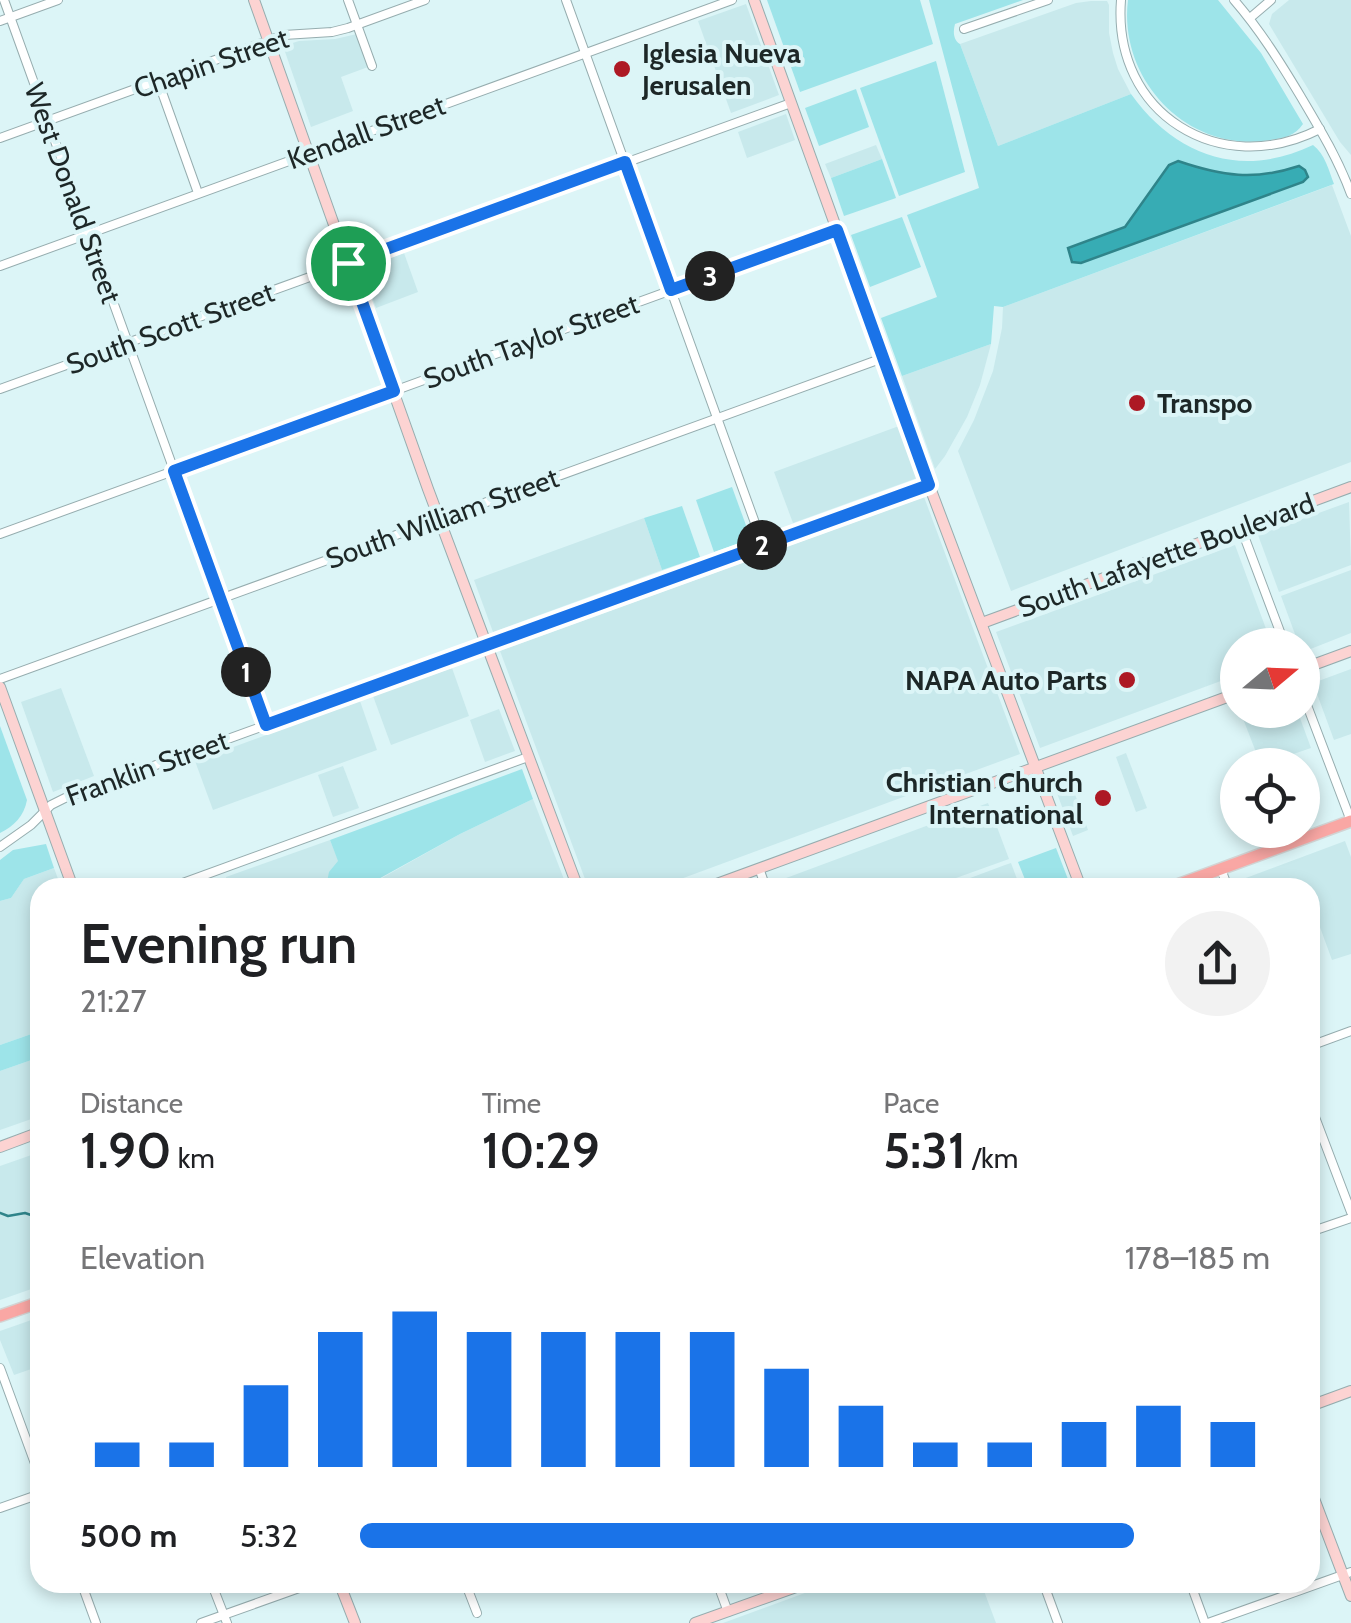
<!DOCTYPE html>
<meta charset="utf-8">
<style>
:root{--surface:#fff;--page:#f2f2f2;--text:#202124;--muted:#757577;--accent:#1a73e8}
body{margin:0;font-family:Cabin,sans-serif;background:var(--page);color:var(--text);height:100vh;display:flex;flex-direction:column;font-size:38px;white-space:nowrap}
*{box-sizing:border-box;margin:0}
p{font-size:32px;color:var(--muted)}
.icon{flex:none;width:55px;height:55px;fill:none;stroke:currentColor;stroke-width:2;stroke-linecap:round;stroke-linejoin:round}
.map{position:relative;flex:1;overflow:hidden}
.drawer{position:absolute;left:30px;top:878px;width:1290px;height:715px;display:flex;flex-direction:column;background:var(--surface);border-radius:30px;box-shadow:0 5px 15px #0003}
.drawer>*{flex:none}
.needle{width:65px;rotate:71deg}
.buttons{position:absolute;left:1220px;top:628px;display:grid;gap:20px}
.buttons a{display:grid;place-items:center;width:100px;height:100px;border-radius:50%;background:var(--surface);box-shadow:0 5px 15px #0003;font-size:50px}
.pin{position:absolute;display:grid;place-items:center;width:85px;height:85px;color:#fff;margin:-42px;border:5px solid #fff;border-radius:50%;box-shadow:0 2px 10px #0007}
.km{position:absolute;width:50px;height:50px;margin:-25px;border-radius:50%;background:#222;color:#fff;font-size:28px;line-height:50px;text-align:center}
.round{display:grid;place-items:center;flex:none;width:105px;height:105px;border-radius:52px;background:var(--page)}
.summary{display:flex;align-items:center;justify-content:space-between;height:170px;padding:0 50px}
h1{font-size:55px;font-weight:600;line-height:75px}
.figures{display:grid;grid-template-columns:repeat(3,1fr);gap:15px;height:170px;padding:10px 50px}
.figures div{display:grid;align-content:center}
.figures b{font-size:50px;font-weight:600}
.figures small{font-size:28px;font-weight:400}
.figures p{font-size:28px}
.chart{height:280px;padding:20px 50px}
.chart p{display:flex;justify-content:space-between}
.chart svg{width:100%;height:180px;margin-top:10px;stroke:var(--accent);stroke-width:6}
ul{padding:0 50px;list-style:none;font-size:32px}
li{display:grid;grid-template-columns:160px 120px 1fr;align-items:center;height:75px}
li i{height:25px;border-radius:12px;background:var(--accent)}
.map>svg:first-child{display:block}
</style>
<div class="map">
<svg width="1351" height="1623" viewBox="0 0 1351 1623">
<rect width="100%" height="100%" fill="#dcf5f7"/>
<g fill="#c8e9ec">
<polygon points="1289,0 1351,0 1351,155 1340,142 1269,24 1272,14"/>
<polygon points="1091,1 1107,1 1109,5 1109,33 1113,53 1118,69 1131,94 998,146 960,44 1076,3"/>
<polygon points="746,4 779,95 731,113 698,21"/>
<polygon points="357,34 368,67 341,77 353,111 311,127 283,46 299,41 335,39"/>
<polygon points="786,114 795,140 747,158 738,132"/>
<polygon points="876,145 882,159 831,178 825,164"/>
<polygon points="1332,185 1351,236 1351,462 1011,591 958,451 974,420 993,371 1002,328 1003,307"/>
<polygon points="404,253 418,292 376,308 362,268"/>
<polygon points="991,344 980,385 967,417 945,456 935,469 902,376"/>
<polygon points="899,426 917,478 793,523 774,472"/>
<polygon points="924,497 1020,754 659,887 588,887 500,651"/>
<polygon points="1349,502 1351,565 1279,592 1258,535"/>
<polygon points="644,518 662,570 493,632 474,580"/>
<polygon points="1235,545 1272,645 1238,645 1237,675 1040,748 996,632"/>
<polygon points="1351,570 1351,633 1303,652 1302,645 1299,645 1281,596"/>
<polygon points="452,668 469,716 391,745 373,696"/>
<polygon points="1351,669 1351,734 1334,740 1313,683"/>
<polygon points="61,688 94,776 53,792 21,702"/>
<polygon points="360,701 377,750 213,810 195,761"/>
<polygon points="499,709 515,751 485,762 470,720"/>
<polygon points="1297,710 1311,748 1261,765 1240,711"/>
<polygon points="1126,753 1147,808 1136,812 1116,757"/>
<polygon points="343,766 359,808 333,817 318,775"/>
<polygon points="1068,775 1088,830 1073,836 1052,780"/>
<polygon points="533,799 567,887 364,888 460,834"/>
<polygon points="988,803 1009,859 931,887 771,887 770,884"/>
<polygon points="330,840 347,882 336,888 229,888 226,877"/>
<polygon points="1345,841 1351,857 1351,954 1332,960 1314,911 1310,912 1310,888 1237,887 1235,882"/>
<polygon points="1011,863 1020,887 946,887 1005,865"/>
<polygon points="54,868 61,887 40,888 40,1031 0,1045 0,901 11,898 24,879"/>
<polygon points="40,1057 40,1116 0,1130 0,1071"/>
<polygon points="40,1152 40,1286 0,1300 0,1166"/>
<polygon points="40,1317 40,1366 14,1375 0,1340 0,1331"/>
<polygon points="832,1583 981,1583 996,1623 723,1623"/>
</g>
<g fill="#9de4e9">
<polygon points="767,0 920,0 933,44 800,92"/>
<path d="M929,0H1023L955,24C953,31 953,40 960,44L998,146L1131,94C1176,157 1242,179 1313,145C1325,154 1329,171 1334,184L1003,307L994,306L991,344L902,376L881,318L937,297L907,215L979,188Z"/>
<path d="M1128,0H1218L1261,53L1303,124C1295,136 1284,138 1270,140C1188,154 1118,80 1128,0Z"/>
<polygon points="936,61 965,172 899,196 860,88"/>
<polygon points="856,89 869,127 819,146 805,108"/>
<polygon points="882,159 896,198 844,216 831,178"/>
<polygon points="902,217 921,267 870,287 851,235"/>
<polygon points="732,487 751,539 714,552 696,500"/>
<polygon points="682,506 700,557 662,570 644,518"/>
<path d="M0,726L27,800C24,816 14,826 0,833Z"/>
<polygon points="522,769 533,799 460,834 364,887 319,887 327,882 329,872 338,861 330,840"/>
<polygon points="46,844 54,868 24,879 11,898 0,901 0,860 13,850"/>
<polygon points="1056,848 1071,887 1028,887 1018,862"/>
<polygon points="40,1031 40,1057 0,1071 0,1045"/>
</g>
<path fill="#37acb4" stroke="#2f848a" stroke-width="2.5" d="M1178,161C1222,176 1254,181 1299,166L1305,170L1308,177L1303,182L1081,263L1072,262L1068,248L1125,227L1169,165Z"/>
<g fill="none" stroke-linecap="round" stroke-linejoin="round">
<g stroke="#2f848a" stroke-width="2.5">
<polyline points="0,1213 8,1216 25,1213 40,1218"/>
<polyline points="533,1582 536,1588"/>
</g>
<g stroke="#96adaf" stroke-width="10">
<g id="street">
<polyline points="4,0 266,725"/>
<polyline points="348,0 372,66"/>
<polyline points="566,0 763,545"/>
<path d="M1121,0C1112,114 1220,180 1320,129"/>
<path d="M1234,0C1260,30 1280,62 1301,97C1320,129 1338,159 1351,194"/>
<polyline points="1250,18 1271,0"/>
<polyline points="0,21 58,0"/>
<polyline points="964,29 1048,0"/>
<polyline points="158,81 198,193"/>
<polyline points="0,138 284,35 332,32 348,28 425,0"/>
<polyline points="0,266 732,0"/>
<polyline points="0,389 791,103"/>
<polyline points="1241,528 1285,645"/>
<polyline points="0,534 837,230"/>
<polyline points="0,679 883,358"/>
<polyline points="1302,692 1351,821"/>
<polyline points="0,847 31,825 51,805 65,798 929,485"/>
<polyline points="759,868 766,888"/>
<polyline points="1221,869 1228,888"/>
<polyline points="169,888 528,757"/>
<polyline points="1310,1046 1351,1031"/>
<polyline points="1310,1104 1351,1212"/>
<polyline points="1310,1232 1351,1218"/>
<polyline points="0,1368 40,1477"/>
<polyline points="0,1508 40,1494"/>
<polyline points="81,1582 96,1623"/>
<polyline points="211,1582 227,1623"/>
<polyline points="465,1582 477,1613"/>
<polyline points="717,1582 728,1612"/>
<polyline points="1043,1582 1058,1623"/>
<polyline points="1190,1582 1205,1623"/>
<polyline points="201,1623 316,1582"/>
<polyline points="1208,1623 1351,1572"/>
</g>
</g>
<g stroke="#96adaf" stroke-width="12">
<g id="secondary">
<polyline points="254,0 428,489 578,888"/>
<polyline points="754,0 929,485 1081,888"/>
<polyline points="982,623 1351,487"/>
<polyline points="1302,669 1351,651"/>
<polyline points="0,687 73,888"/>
<polyline points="706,888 1238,693"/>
<polyline points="0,1147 40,1132"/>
<polyline points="1310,1406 1351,1391"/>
<polyline points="1310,1488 1351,1596"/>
<polyline points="339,1582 355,1623"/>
<polyline points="695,1623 810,1582"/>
</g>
</g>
<g stroke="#d2d4d4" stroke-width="14">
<g id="primary">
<polyline points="1169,888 1351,821"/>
<polyline points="0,1316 40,1302"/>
</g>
</g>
<use href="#street" stroke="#fff" stroke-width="8"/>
<use href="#secondary" stroke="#fcd3d2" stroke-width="10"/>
<use href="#primary" stroke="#f9a7a4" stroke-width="11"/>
</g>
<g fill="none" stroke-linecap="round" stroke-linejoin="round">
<g stroke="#fff" stroke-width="20">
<polygon id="route" points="625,162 671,290 837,230 929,485 266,725 174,471 394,391 348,263"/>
</g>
<use href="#route" stroke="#1a73e8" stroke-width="12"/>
</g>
<g fill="#ad1924" stroke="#dcf5f7" stroke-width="4">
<circle cx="622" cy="69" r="10"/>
<circle cx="1137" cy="403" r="10"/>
<circle cx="1127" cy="680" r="10"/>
<circle cx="1103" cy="798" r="10"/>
</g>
<g text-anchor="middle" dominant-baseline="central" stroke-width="8" stroke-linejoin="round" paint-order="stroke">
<g font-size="28" font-weight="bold" fill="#1d2727" stroke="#dcf5f7" text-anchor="start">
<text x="642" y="53">Iglesia Nueva<tspan x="642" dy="32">Jerusalen</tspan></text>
<text x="1157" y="403">Transpo</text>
<text x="1107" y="680" text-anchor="end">NAPA Auto Parts</text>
<text x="1083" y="782" text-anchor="end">Christian Church<tspan x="1083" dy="32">International</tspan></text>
</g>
<g font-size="28" fill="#1d2727" stroke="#dcf5f7">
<text transform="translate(211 63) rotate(-19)">Chapin Street</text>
<text transform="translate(366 132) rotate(-20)">Kendall Street</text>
<text transform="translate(73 193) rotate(70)">West Donald Street</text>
<text transform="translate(170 328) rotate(-20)">South Scott Street</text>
<text transform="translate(531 341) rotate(-20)">South Taylor Street</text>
<text transform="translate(442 518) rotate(-20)">South William Street</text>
<text transform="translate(1166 555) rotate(-20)">South Lafayette Boulevard</text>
<text transform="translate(147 768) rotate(-20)">Franklin Street</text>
</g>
</g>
</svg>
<div class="buttons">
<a><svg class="needle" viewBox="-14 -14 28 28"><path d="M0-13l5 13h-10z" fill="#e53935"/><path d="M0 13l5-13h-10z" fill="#757577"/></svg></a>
<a><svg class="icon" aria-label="locate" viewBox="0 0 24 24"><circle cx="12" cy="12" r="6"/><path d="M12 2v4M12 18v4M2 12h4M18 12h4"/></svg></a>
</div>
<div class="pin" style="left:348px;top:263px;background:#1e9e55"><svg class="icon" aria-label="arrive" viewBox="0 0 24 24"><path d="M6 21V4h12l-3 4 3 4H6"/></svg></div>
<b class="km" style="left:246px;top:672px">1</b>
<b class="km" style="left:762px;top:545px">2</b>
<b class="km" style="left:710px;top:276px">3</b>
<section class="drawer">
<div class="summary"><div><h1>Evening run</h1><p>21:27</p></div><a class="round"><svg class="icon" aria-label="share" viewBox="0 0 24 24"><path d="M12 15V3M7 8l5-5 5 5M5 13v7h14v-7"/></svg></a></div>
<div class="figures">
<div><p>Distance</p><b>1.90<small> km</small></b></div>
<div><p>Time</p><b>10:29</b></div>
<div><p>Pace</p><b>5:31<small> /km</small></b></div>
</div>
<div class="chart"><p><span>Elevation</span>178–185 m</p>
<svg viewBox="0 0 160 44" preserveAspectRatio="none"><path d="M5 44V38M15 44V38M25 44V24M35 44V11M45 44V6M55 44V11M65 44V11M75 44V11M85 44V11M95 44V20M105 44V29M115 44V38M125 44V38M135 44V33M145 44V29M155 44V33"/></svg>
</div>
<ul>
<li><b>500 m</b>5:32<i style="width:85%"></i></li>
</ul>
</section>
</div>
